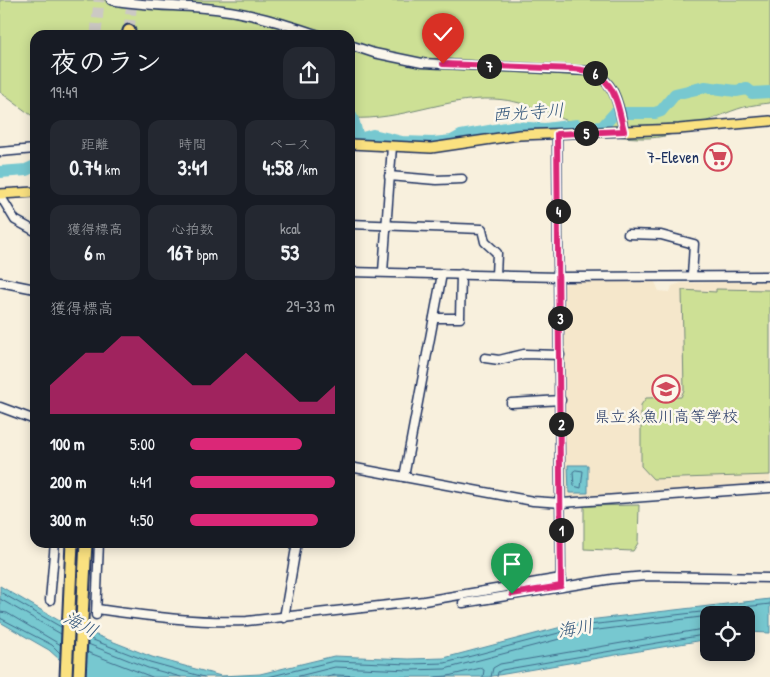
<!DOCTYPE html>
<html lang="ja">
<meta charset="utf-8">
<style>
:root{--surface:#171b24;--page:#242831;--text:#f1f3f6;--muted:#9ea1a6;--accent:#db2777}
body{margin:0;font-family:"Patrick Hand","Klee One",sans-serif;background:var(--page);color:var(--text);height:100vh;display:flex;flex-direction:column;font-size:19px;white-space:nowrap}
*{box-sizing:border-box;margin:0}
p{font-size:16px;color:var(--muted)}
.icon{flex:none;width:28px;height:28px;fill:none;stroke:currentColor;stroke-width:2;stroke-linecap:round;stroke-linejoin:round}
.map{position:relative;flex:1;overflow:hidden}
.side{position:absolute;left:30px;top:30px;width:325px;height:518px;display:flex;flex-direction:column;background:var(--surface);border-radius:15px;box-shadow:0 2px 12px #0003}
.side>*{flex:none}
.controls{position:absolute;left:700px;top:606px;display:grid;gap:10px}
.controls a{display:grid;place-items:center;width:55px;height:55px;border-radius:10px;background:var(--surface);box-shadow:0 2px 12px #0003;font-size:25px}
.pin{position:absolute;display:grid;place-items:center;width:42px;height:42px;color:#fff;margin:-51px -21px;border-radius:50% 50% 50% 0;rotate:-45deg;box-shadow:0 0 5px #0007}
.pin .icon{rotate:45deg}
.km{position:absolute;width:25px;height:25px;margin:-12px;border-radius:50%;background:#222;color:#fff;font-size:14px;line-height:25px;text-align:center}
.round{display:grid;place-items:center;flex:none;width:52px;height:52px;border-radius:15px;background:var(--page)}
.head{display:flex;align-items:center;justify-content:space-between;height:85px;padding:0 20px}
h1{font-size:28px;font-weight:700;line-height:38px}
.stats{display:grid;grid-template-columns:repeat(3,1fr);gap:8px;height:85px;padding:5px 20px}
.stats div{display:grid;align-content:center;border-radius:12px;background:var(--page);text-align:center}
.stats b{font-size:21px;font-weight:700}
.stats small{font-size:14px;font-weight:400}
.stats p{font-size:14px}
.chart{height:140px;padding:10px 20px}
.chart p{display:flex;justify-content:space-between}
.chart svg{width:100%;height:90px;margin-top:5px;fill:var(--accent);opacity:.7}
ul{padding:0 20px;list-style:none;font-size:16px}
li{display:grid;grid-template-columns:80px 60px 1fr;align-items:center;height:38px}
li i{height:12px;border-radius:6px;background:var(--accent)}
.map>svg:first-child{display:block}
</style>
<div class="map">
<svg width="770" height="677" viewBox="0 0 770 677">
<rect width="100%" height="100%" fill="#f8f0dd"/>
<filter id="ink" filterUnits="userSpaceOnUse"><feTurbulence type="fractalNoise" baseFrequency=".02" numOctaves="2"/><feDisplacementMap in="SourceGraphic" scale="10" xChannelSelector="R" yChannelSelector="G"/><feConvolveMatrix kernelMatrix="1 2 1 2 8 2 1 2 1" color-interpolation-filters="sRGB"/></filter>
<g filter="url(#ink)">
<polygon fill="#f5e7cb" points="654,280 659,291 670,292 672,286 681,283 770,281 770,485 577,499 563,496 562,285 576,282"/>
<g fill="#cde095" stroke="#74887a">
<path d="M0,0H770V103C761,104 752,105 744,107C710,117 679,139 643,138C628,138 608,136 594,131C560,120 532,101 494,99C445,97 401,121 351,118L350,35H35V118L0,92Z"/>
<polygon points="716,289 770,290 770,475 653,479 641,466 641,405 646,398 681,397 684,390 682,290 716,292"/>
<polygon points="639,505 638,543 633,551 584,549 584,506"/>
</g>
<g fill="#77c8d0" stroke="#528ba2">
<polygon points="568,465 588,465 588,493 569,493"/>
<polygon points="0,586 58,620 152,657 221,676 260,674 334,656 409,659 444,658 588,620 770,599 770,633 746,632 746,615 709,615 709,639 487,677 79,677 49,650 0,622"/>
</g>
<g fill="none" stroke-linecap="round" stroke-linejoin="round">
<g stroke="#406c8c" stroke-width="1">
<polygon points="576,470 583,471 581,488 574,486 573,472"/>
<polyline points="0,592 61,627"/>
<polyline points="0,599 61,634"/>
<polyline points="0,612 7,613 61,645"/>
<polyline points="0,618 52,645 60,653"/>
<polyline points="88,638 150,662 204,677"/>
<polyline points="88,644 148,668 181,677"/>
<polyline points="87,652 152,677"/>
<polyline points="268,677 334,661 409,664 445,663 589,625 770,604"/>
<polyline points="295,677 335,667 409,670 445,669 590,631 709,616"/>
<polyline points="327,677 336,675 386,677"/>
<polyline points="436,677 448,676 481,668 484,670 483,677"/>
<polyline points="491,677 493,668 500,664 709,628"/>
<polyline points="497,677 498,672 502,670 709,634"/>
</g>
<g stroke="#77c8d0" stroke-width="12">
<path d="M350,114C356,122 354,132 360,139L373,135L402,142L433,143L452,141L461,136L512,127L545,129L577,125L583,128L602,127L615,113H655L661,111L675,94L705,87L736,91L747,89L752,93L770,92"/>
<polyline points="0,172 26,170 35,166"/>
</g>
</g>
<polygon fill="#edd3a2" stroke="#1b2f5e" points="729,148 730,159 708,160 709,150"/>
<g fill="none" stroke-linecap="round" stroke-linejoin="round">
<g stroke="#ccc9c4" stroke-width="11" stroke-dasharray="11 5.5" stroke-linecap="butt">
<polyline points="129,31 132,0"/>
<polyline points="96,35 99,0"/>
</g>
<g stroke="#1b2f5e" stroke-width="11">
<g id="minor">
<path d="M111,0C148,7 185,5 222,10C255,14 287,25 319,35"/>
<path d="M350,45L374,53L422,63L589,71C616,80 619,107 624,131"/>
<polyline points="557,134 561,586"/>
<polyline points="0,152 35,149"/>
<polyline points="389,176 436,180 462,179"/>
<polyline points="0,195 15,220 35,231"/>
<polyline points="350,224 482,229 485,242 497,253 496,275"/>
<polyline points="628,234 661,235 694,244 692,276"/>
<polyline points="350,272 559,277 770,276"/>
<polyline points="383,272 392,146"/>
<polyline points="0,282 35,289"/>
<polyline points="434,318 460,318 461,274"/>
<polyline points="485,358 499,360 524,354 560,355"/>
<polyline points="511,403 561,400"/>
<polyline points="0,407 35,420"/>
<polyline points="350,467 533,501 562,503 770,488"/>
<polyline points="404,477 442,274"/>
<polyline points="50,600 55,542"/>
<polyline points="463,603 612,579 646,576 770,578"/>
<path d="M97,609C147,616 196,623 247,621L424,601L561,578"/>
<polyline points="96,615 99,542"/>
<polyline points="284,618 297,542"/>
</g>
</g>
<g stroke="#1b2f5e" stroke-width="12">
<g id="major">
<polyline points="350,144 431,148 519,135 679,129 770,121"/>
<polyline points="0,194 35,192"/>
</g>
</g>
<g stroke="#1b2f5e" stroke-width="15">
<g id="highway">
<polyline points="128,35 129,31"/>
<polyline points="66,677 72,542"/>
<polyline points="79,677 86,542"/>
</g>
</g>
<use href="#minor" stroke="#fbf7ec" stroke-width="8"/>
<use href="#major" stroke="#fae180" stroke-width="9"/>
<use href="#highway" stroke="#fae180" stroke-width="11"/>
</g>
</g>
<g fill="none" stroke-linecap="round" stroke-linejoin="round" filter="url(#ink)">
<g stroke="#fff" stroke-width="10">
<path id="route" d="M443,64L574,69C614,72 616,98 624,131L557,134L561,586L512,594"/>
</g>
<use href="#route" stroke="#db2777" stroke-width="6"/>
</g>
<defs>
<g id="supermarket-ring" transform="scale(1.4375)"><circle r="9.5" fill="#fbf7ec" stroke="#d1495b" stroke-width="1.5"/><path d="M-6-5.5h2.5l.6 2H6L4.5 2H-2.5L-4.4-4H-6ZM-1.5 3.2a1.3 1.3 0 1 0 .1 0ZM3 3.2a1.3 1.3 0 1 0 .1 0Z" fill="#d1495b"/></g>
<g id="school-ring" transform="scale(1.4375)"><circle r="9.5" fill="#fbf7ec" stroke="#d1495b" stroke-width="1.5"/><path d="M0-5L7-2L0 1L-7-2ZM-4 1L0 2.5L4 1V4Q0 6-4 4Z" fill="#d1495b"/></g>
</defs>
<g fill-rule="evenodd">
<use href="#supermarket-ring" x="718" y="157"/>
<use href="#school-ring" x="666" y="389"/>
</g>
<g text-anchor="middle" dominant-baseline="central" stroke-width="5" stroke-linejoin="round" paint-order="stroke">
<g font-size="16" fill="#1b2f5e" stroke="#fbf7ec" text-anchor="end">
<text x="699" y="157">7-Eleven</text>
<text x="666" y="416" text-anchor="middle">県立糸魚川高等学校</text>
</g>
<g font-size="18" font-style="italic" fill="#32557a" stroke="#fbf7ec">
<text transform="translate(528 112) rotate(-4)">西光寺川</text>
<text transform="translate(81 624) rotate(27)">海川</text>
<text transform="translate(575 628) rotate(-10)">海川</text>
</g>
</g>
</svg>
<div class="controls">
<a><svg class="icon" aria-label="locate" viewBox="0 0 24 24"><circle cx="12" cy="12" r="6"/><path d="M12 2v4M12 18v4M2 12h4M18 12h4"/></svg></a>
</div>
<div class="pin" style="left:512px;top:594px;background:#1e9e55"><svg class="icon" aria-label="arrive" viewBox="0 0 24 24"><path d="M6 21V4h12l-3 4 3 4H6"/></svg></div>
<div class="pin" style="left:443px;top:64px;background:#d93025"><svg class="icon" aria-label="check" viewBox="0 0 24 24"><path d="M5 12l5 5 9-10"/></svg></div>
<b class="km" style="left:561px;top:530px">1</b>
<b class="km" style="left:561px;top:424px">2</b>
<b class="km" style="left:560px;top:318px">3</b>
<b class="km" style="left:558px;top:211px">4</b>
<b class="km" style="left:586px;top:133px">5</b>
<b class="km" style="left:595px;top:73px">6</b>
<b class="km" style="left:489px;top:66px">7</b>
<section class="side">
<div class="head"><div><h1>夜のラン</h1><p>19:49</p></div><a class="round"><svg class="icon" aria-label="share" viewBox="0 0 24 24"><path d="M12 15V3M7 8l5-5 5 5M5 13v7h14v-7"/></svg></a></div>
<div class="stats">
<div><p>距離</p><b>0.74<small> km</small></b></div>
<div><p>時間</p><b>3:41</b></div>
<div><p>ペース</p><b>4:58<small> /km</small></b></div>
</div>
<div class="stats">
<div><p>獲得標高</p><b>6<small> m</small></b></div>
<div><p>心拍数</p><b>167<small> bpm</small></b></div>
<div><p>kcal</p><b>53</b></div>
</div>
<div class="chart"><p><span>獲得標高</span>29–33 m</p>
<svg viewBox="0 0 160 44" preserveAspectRatio="none"><path d="M0 44V30L10 22L20 14L30 14L40 6L50 6L60 14L70 22L80 30L90 30L100 22L110 14L120 22L130 30L140 38L150 38L160 30V44z"/></svg>
</div>
<ul>
<li><b>100 m</b>5:00<i style="width:77%"></i></li>
<li><b>200 m</b>4:41<i style="width:100%"></i></li>
<li><b>300 m</b>4:50<i style="width:88%"></i></li>
</ul>
</section>
</div>
